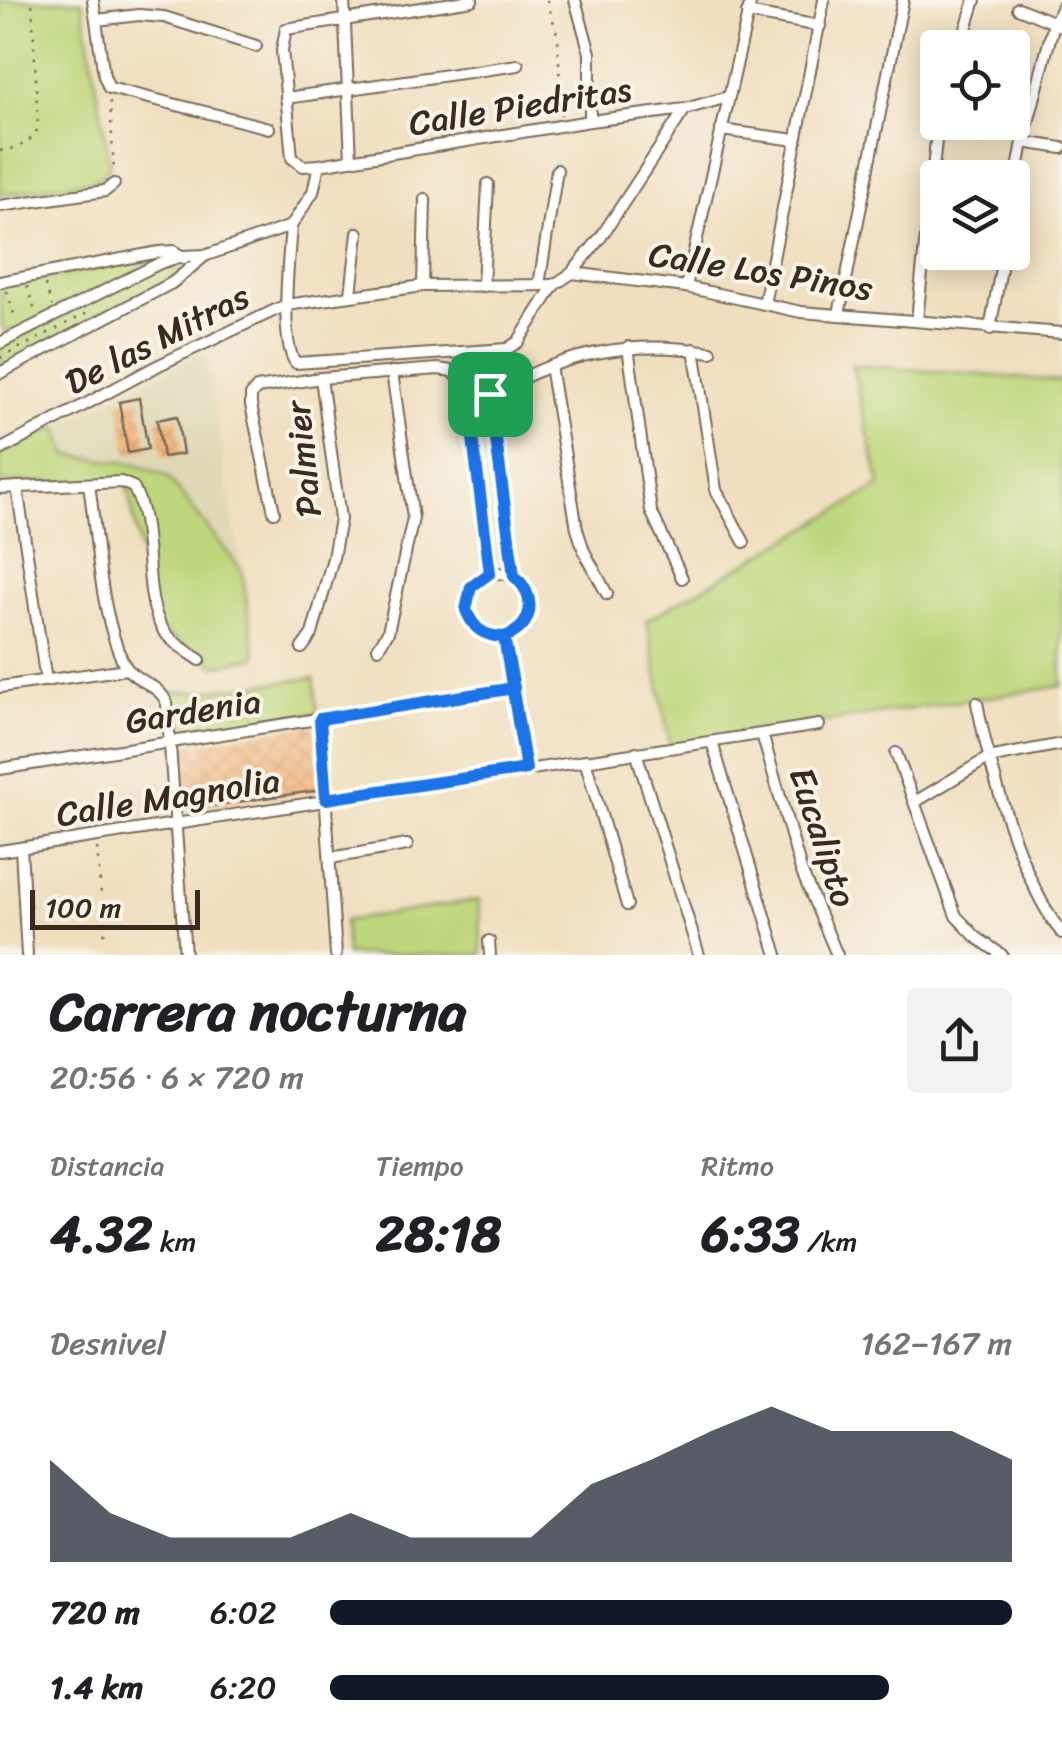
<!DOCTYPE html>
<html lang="es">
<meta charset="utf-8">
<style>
:root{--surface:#fff;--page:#f2f2f2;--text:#202124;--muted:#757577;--accent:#111827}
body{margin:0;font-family:Sriracha,sans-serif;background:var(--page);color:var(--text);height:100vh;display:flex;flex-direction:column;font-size:38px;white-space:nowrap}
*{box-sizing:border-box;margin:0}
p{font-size:32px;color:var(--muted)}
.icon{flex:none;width:55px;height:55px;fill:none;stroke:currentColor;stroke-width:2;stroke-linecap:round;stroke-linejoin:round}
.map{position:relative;height:955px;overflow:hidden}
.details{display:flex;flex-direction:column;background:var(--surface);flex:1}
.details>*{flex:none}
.buttons{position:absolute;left:920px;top:30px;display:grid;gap:20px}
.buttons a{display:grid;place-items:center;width:110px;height:110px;border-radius:10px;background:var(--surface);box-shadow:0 5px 25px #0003;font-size:50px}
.scale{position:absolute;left:30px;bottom:25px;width:170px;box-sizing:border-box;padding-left:10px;border:5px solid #3b2a1e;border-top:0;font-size:28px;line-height:35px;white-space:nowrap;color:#3b2a1e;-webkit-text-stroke:8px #f7f3e8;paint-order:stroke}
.pin{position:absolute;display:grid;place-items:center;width:85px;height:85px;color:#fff;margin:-42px;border-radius:20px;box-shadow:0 5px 15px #0006}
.round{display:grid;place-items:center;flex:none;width:105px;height:105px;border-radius:10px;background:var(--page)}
.summary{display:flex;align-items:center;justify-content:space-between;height:170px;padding:0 50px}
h1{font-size:55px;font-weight:700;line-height:75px}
.stats{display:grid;grid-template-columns:repeat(3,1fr);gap:15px;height:170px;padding:10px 50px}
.stats div{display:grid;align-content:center}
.stats b{font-size:50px;font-weight:700}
.stats small{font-size:28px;font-weight:400}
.stats p{font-size:28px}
.chart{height:280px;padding:20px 50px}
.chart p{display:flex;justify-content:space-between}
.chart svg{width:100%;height:180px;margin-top:10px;fill:var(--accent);opacity:.7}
ul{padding:0 50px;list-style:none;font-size:32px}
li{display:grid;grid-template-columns:160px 120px 1fr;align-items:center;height:75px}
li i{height:25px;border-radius:12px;background:var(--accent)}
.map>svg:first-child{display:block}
</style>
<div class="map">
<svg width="1062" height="955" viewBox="0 0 1062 955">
<defs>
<pattern id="building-cross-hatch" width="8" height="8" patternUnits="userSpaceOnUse" patternTransform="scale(2.5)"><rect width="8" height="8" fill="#f4b478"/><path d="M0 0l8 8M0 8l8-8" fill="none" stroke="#d29b67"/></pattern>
</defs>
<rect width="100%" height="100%" fill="#f7f3e8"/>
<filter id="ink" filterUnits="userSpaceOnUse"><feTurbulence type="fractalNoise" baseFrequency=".01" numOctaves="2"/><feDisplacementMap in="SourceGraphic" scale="20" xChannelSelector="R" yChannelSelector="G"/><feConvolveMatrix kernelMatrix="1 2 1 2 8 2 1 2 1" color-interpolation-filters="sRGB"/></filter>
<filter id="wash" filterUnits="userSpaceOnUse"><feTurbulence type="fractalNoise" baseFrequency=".0048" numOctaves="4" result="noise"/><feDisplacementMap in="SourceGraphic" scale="40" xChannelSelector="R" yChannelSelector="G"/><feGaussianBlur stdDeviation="2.25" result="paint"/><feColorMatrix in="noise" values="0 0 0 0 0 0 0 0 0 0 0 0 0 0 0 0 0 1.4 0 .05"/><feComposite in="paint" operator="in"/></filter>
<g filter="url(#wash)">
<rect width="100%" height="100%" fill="#f0dfbf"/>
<polygon fill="#dfd8b7" points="205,350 242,571 204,518 167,476 137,464 68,455 58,427"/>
<g fill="#bed77c" stroke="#7c804d" stroke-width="2.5">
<polygon points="0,0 82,0 110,164 105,174 93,181 0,195"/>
<polygon points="172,255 19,332 6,331 2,327 0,286"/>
<polygon points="169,261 181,263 172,277 0,368 0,346"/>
<polygon points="852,365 1062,381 1062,686 670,745 647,620 880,486"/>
<polygon points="58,427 68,455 137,464 167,476 242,571 256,657 216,666 156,627 126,481 0,483 0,454"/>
<polygon points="314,678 318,713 175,732 171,692 204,691"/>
<polygon points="479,900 482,955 346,955 344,921"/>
</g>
<g id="blocks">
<g fill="url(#building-cross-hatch)">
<polygon points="139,398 148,449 128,453 119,402"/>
<polygon points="177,416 183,454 163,457 157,420"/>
<polygon points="314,724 321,790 180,810 174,747"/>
</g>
</g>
</g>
<g filter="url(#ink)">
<use href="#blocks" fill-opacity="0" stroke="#7a6956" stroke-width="2.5"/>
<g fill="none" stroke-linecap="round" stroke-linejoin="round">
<g stroke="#7a6956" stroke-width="14">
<g id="minor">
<polyline points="93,0 104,76 109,88 269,128"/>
<polyline points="344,0 351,160"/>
<polyline points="472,0 286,29 282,50 292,158 303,166 319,165 590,121 685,109 728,97"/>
<polyline points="575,0 590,53 590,121"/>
<polyline points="1018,8 1062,26"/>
<polyline points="747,13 820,26"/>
<polyline points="97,20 139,15 164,17 256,46"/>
<polyline points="960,48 975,0"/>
<polyline points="286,98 518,65"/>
<polyline points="721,130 796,140"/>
<polyline points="1023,142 1062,148"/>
<polyline points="1012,202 1023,142 1054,23 1062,7"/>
<polyline points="0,206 105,191 114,184"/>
<path d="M291,226C289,256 279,343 296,363L507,349L518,342L554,285L572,273L601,237L685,109"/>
<polyline points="572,273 686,287 801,312 1062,333"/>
<polyline points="0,282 159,252 173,251 184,258"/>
<polyline points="539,285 557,170"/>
<polyline points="423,286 425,199"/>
<polyline points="483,286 488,184"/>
<polyline points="686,287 751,0"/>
<polyline points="351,294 358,233"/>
<polyline points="764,304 824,0"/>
<polyline points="839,314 903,0"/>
<polyline points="917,320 938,122"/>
<polyline points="990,329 1004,252"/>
<polyline points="0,343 160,263 182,256 207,255 291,226 313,192 319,165"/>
<polyline points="628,347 651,511 682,578"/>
<polyline points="694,349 716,490 744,542"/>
<polyline points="550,366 577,529 584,551 607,594"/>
<polyline points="0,373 172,283 206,255"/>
<polyline points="490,394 513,576"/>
<path d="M467,399C496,395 521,377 548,367C601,346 654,343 711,352"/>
<polyline points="0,450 159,365 286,305 423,286 554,285"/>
<path d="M89,484C97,539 100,612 123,662C132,682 159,682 167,704L185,955"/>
<polyline points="17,487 46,681"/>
<path d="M0,488L121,482L133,487C156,526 140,596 164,631C172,643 189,652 200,660"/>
<polyline points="274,512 251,405 251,395 257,388 321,378 438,369 452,371 463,381 467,399 490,573"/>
<circle cx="498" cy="605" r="32"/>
<polyline points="504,637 526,769"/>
<polyline points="302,648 312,634 333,558 340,519 321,378"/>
<polyline points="378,648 388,632 413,518 392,372"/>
<polyline points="0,687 127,669"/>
<path d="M977,703C989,766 1022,884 1062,933"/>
<polyline points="320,719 336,955"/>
<polyline points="762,734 801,870 837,955"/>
<polyline points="712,742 777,955"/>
<polyline points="636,752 699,955"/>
<polyline points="896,753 956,916 976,937 1002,955"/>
<polyline points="585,760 627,905"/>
<polyline points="0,769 514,688"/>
<polyline points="915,802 988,758 1062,744"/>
<polyline points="21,848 27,955"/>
<polyline points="0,851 819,725"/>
<polyline points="330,858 407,845"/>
<polyline points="489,941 490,955"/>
</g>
</g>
<g stroke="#7a6956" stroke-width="2.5" stroke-dasharray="2.5 8" stroke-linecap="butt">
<polyline points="547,0 558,37 561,115"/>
<polyline points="110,101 114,173"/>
<path d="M0,151C17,148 31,144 38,128L32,0"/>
<polyline points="45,285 52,306"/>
<polyline points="27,286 35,311"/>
<polyline points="7,291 16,321"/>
<polyline points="0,358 87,313"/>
<polyline points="97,848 105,941"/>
</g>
<use href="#minor" stroke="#fff" stroke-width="10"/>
</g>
</g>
<g fill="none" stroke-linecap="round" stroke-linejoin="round" filter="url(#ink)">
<g stroke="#fff" stroke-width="20">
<path id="route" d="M490,394L468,399L490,573L471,587L466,610C474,630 484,636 504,637L514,688L320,719L326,799L526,769L504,637C535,627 537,595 514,576L490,394"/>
</g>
<use href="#route" stroke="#1a73e8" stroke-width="12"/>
</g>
<g text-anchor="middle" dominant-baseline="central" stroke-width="8" stroke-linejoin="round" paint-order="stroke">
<g font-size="35" fill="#3b2a1e" stroke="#f7f3e8">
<text transform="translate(520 106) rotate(-9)">Calle Piedritas</text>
<text transform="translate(761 271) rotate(9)">Calle Los Pinos</text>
<text transform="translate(157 339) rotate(-27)">De las Mitras</text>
<text transform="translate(303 459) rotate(-96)">Palmier</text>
<text transform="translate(193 711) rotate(-9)">Gardenia</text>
<text transform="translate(168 797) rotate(-9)">Calle Magnolia</text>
<text transform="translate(823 837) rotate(72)">Eucalipto</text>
</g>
</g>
</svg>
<div class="buttons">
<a><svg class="icon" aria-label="locate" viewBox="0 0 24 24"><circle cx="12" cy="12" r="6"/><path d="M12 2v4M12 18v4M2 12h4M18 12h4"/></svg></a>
<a><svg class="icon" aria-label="layers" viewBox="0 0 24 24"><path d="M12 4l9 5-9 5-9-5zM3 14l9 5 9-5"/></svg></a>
</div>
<div class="scale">100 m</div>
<div class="pin" style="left:490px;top:394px;background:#1e9e55"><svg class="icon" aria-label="arrive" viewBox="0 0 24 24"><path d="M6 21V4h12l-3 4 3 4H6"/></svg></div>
</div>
<section class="details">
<div class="summary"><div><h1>Carrera nocturna</h1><p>20:56 · 6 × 720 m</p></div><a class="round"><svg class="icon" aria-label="share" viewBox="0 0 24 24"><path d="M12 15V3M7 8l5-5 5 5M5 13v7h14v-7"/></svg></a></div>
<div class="stats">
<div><p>Distancia</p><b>4.32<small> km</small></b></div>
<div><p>Tiempo</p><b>28:18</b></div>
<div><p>Ritmo</p><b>6:33<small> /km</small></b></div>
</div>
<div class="chart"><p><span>Desnivel</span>162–167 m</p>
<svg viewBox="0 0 160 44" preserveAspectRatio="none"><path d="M0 44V19L10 32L20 38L30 38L40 38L50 32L60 38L70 38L80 38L90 25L100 19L110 12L120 6L130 12L140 12L150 12L160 19V44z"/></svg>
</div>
<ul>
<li><b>720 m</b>6:02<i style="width:100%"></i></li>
<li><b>1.4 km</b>6:20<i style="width:82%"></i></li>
</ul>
</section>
